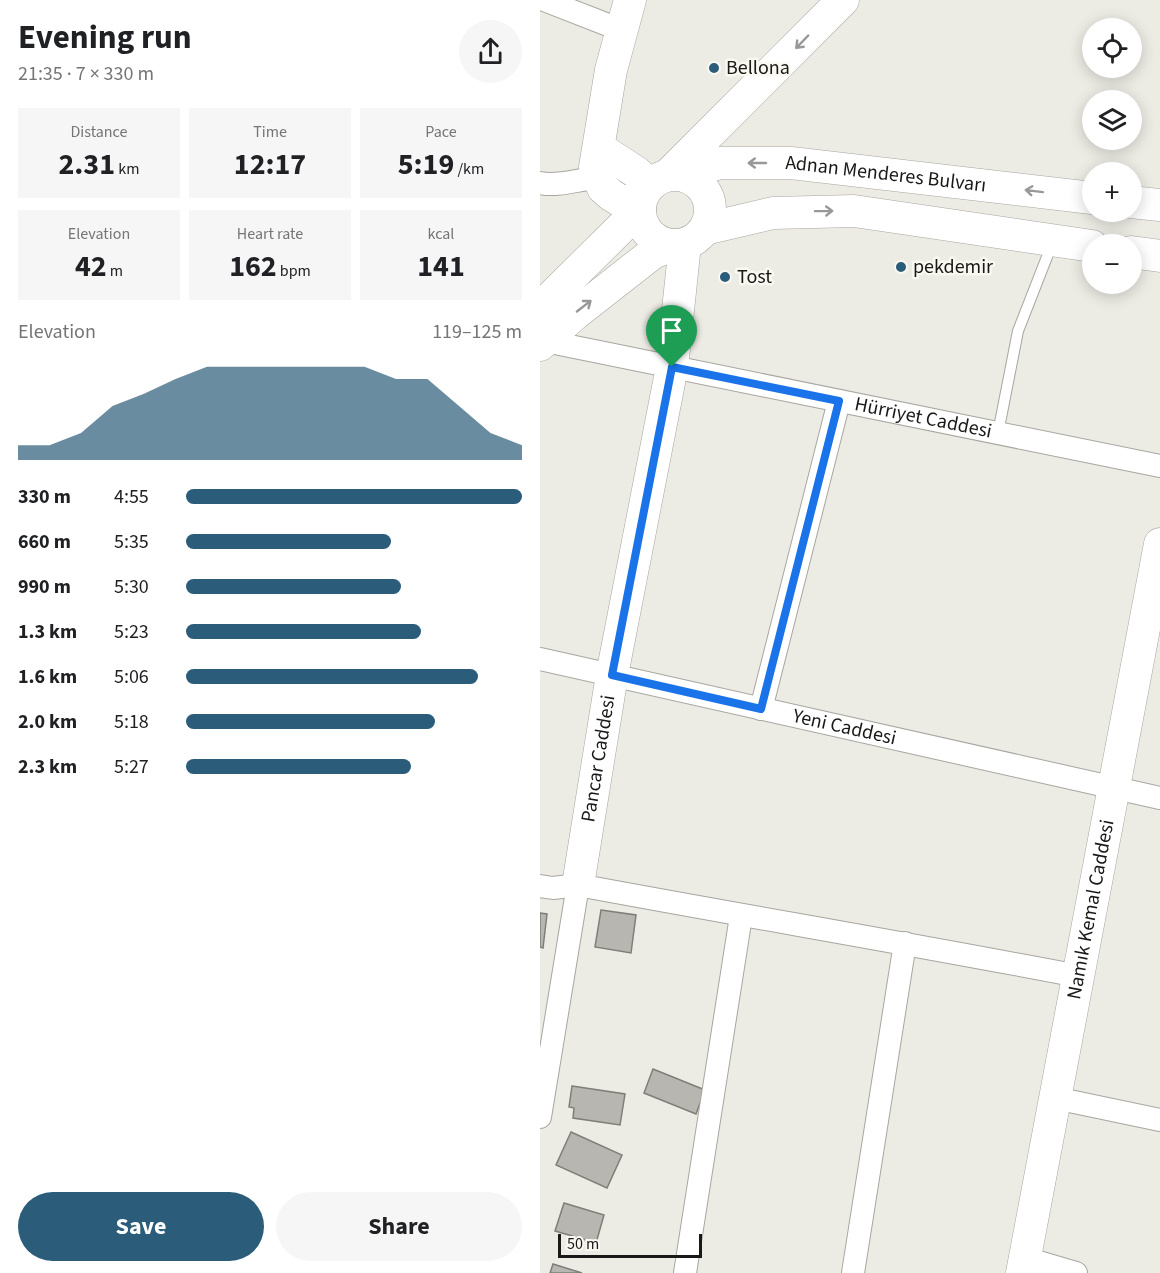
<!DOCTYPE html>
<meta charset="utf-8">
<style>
:root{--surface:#fff;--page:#f6f6f6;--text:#202124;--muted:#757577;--accent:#2b5c7a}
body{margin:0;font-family:"Source Sans 3",sans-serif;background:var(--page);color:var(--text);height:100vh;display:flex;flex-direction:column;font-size:22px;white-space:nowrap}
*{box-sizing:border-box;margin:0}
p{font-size:20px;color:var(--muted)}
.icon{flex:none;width:33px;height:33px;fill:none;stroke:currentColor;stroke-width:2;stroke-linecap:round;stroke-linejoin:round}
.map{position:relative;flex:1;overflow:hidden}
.panel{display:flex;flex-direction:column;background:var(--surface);width:540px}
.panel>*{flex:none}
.tools{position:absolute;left:542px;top:18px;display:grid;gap:12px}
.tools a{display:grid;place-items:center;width:60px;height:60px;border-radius:50%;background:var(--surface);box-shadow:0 3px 15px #0003;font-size:30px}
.scale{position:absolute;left:18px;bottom:15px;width:144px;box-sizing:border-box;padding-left:6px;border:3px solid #1a1917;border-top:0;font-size:16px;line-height:21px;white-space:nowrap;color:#1a1917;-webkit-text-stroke:4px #f9f8f1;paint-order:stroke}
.pin{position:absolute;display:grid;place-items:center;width:51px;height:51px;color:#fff;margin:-62px -26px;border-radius:50% 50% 50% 0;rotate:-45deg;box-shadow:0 0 6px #0007}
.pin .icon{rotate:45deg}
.round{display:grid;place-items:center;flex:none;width:63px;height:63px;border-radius:32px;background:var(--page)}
.overview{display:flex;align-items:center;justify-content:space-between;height:102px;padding:0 18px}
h1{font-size:33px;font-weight:700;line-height:45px}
.metrics{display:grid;grid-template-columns:repeat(3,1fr);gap:9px;height:102px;padding:6px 18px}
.metrics div{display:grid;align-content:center;border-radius:0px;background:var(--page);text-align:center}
.metrics b{font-size:30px;font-weight:700}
.metrics small{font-size:16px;font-weight:400}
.metrics p{font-size:16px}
.chart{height:168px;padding:12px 18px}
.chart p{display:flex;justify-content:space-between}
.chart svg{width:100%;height:108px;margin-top:6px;fill:var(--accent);opacity:.7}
.button{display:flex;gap:12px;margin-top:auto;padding:12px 18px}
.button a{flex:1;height:69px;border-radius:36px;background:var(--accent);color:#fff;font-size:24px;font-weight:700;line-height:69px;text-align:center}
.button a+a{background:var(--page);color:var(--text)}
ul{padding:0 18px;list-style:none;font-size:20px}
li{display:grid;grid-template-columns:96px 72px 1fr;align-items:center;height:45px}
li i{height:15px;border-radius:8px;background:var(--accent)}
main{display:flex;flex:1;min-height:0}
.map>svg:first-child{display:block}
</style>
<main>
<section class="panel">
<div class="overview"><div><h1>Evening run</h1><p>21:35 · 7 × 330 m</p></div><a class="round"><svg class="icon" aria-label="share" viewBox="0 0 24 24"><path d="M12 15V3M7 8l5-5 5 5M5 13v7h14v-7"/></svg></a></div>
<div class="metrics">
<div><p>Distance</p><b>2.31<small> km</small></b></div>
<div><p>Time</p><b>12:17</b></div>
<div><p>Pace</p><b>5:19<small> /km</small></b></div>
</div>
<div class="metrics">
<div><p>Elevation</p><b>42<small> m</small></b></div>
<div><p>Heart rate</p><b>162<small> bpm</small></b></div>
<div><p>kcal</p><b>141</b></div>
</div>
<div class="chart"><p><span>Elevation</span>119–125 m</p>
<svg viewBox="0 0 160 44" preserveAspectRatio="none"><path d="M0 44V38L10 38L20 33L30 22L40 17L50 11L60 6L70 6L80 6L90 6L100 6L110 6L120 11L130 11L140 22L150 33L160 38V44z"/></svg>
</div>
<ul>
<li><b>330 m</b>4:55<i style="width:100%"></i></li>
<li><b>660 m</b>5:35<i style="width:61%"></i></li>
<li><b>990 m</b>5:30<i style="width:64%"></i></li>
<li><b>1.3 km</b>5:23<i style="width:70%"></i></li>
<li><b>1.6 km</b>5:06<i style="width:87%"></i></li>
<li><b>2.0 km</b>5:18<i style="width:74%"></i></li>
<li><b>2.3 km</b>5:27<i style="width:67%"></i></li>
</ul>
<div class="button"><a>Save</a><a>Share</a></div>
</section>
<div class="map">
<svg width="620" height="1273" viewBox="0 0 620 1273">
<rect width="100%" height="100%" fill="#ecebe4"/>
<g fill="#b7b6b0" stroke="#7f7e78" stroke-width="1.5">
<polygon points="61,910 96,915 91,953 55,947"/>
<polygon points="0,913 7,914 3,948 0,947"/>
<polygon points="113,1069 165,1090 156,1114 104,1093"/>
<polygon points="32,1086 85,1094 80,1125 33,1118 34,1108 29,1107"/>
<polygon points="31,1132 82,1155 67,1188 16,1165"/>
<polygon points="24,1203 64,1215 56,1243 15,1231"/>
<polygon points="13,1264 42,1273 10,1273"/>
</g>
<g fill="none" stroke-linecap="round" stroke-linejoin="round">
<g stroke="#a7a6a0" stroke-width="12">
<polyline id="lane" points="458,433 478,331 512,244"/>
</g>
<g stroke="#a7a6a0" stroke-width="24">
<g id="street">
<polyline points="4,0 81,30"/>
<path d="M0,183C19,187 38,179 58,178"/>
<path id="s1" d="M5,341L620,466"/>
<path id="s2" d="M0,659L620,798"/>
<polyline points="221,709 299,401"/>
<path d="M0,886L13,888L38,885C204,916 372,944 538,976"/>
<polyline points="515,1098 620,1120"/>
<polyline points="0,1117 38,885"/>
<polyline points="485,1258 536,1273"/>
<polyline points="145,1273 201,916"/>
<polyline points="313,1273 365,943"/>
</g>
</g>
<g stroke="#a7a6a0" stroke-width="33">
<g id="secondary">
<polyline points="90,0 71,70 55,167 63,188 71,195 79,200 100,204"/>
<polyline points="59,148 96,172 110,185"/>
<polyline points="129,174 303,0"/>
<circle cx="135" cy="210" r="35"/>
<path id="s3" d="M140,175L180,163H251L552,198"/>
<polyline points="591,202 620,205"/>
<polyline points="165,229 233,213 314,211 552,246"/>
<polyline points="591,252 620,256"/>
<polyline points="0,308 100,209"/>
<polyline points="0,345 35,314 113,253 133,245"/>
<path id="s4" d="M38,885L72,675L132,367L145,244"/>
<path id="s5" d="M482,1273L620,544"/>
</g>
</g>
<use href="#lane" stroke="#fff" stroke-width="10"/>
<use href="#street" stroke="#fff" stroke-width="22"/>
<use href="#secondary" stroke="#fff" stroke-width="32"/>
</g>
<defs><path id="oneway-shaft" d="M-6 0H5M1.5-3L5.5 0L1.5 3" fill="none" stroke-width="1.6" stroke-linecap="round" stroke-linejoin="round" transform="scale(1.5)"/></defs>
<g stroke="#989897">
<use href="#oneway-shaft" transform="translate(262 42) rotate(134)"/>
<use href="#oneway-shaft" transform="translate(217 163) rotate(180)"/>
<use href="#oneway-shaft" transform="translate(494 191) rotate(-173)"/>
<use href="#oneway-shaft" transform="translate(284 211) rotate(-1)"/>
<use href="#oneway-shaft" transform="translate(44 306) rotate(-38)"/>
</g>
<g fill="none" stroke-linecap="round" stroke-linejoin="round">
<g stroke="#fff" stroke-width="12">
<polygon id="route" points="132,367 299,401 221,709 72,675"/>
</g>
<use href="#route" stroke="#1a73e8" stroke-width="8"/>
</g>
<g fill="#2b5c7a" stroke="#f9f8f1" stroke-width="2">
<circle cx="174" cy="68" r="6"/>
<circle cx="361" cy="267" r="6"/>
<circle cx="185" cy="277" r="6"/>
</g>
<g text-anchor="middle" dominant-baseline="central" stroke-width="5" stroke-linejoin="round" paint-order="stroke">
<g font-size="20" fill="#1a1917" stroke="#f9f8f1" text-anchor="start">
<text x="186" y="68">Bellona</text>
<text x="373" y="267">pekdemir</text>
<text x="197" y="277">Tost</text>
</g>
<g font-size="20" fill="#1a1917" stroke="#f9f8f1">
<text stroke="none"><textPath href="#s3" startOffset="208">Adnan Menderes Bulvarı</textPath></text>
<text stroke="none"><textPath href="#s1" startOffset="386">Hürriyet Caddesi</textPath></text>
<text stroke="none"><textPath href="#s2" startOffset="312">Yeni Caddesi</textPath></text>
<text stroke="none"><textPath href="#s4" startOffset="128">Pancar Caddesi</textPath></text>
<text stroke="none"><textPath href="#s5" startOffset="370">Namık Kemal Caddesi</textPath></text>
</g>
</g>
</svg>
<div class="tools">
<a><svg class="icon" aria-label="locate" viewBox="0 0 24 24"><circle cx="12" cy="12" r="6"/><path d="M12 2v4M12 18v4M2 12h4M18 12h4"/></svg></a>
<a><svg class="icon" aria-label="layers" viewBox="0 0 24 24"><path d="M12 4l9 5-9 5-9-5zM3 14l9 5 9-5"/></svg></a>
<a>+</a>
<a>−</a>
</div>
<div class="scale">50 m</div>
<div class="pin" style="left:132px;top:367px;background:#1e9e55"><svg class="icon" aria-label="arrive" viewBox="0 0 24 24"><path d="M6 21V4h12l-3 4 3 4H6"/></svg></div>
</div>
</main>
